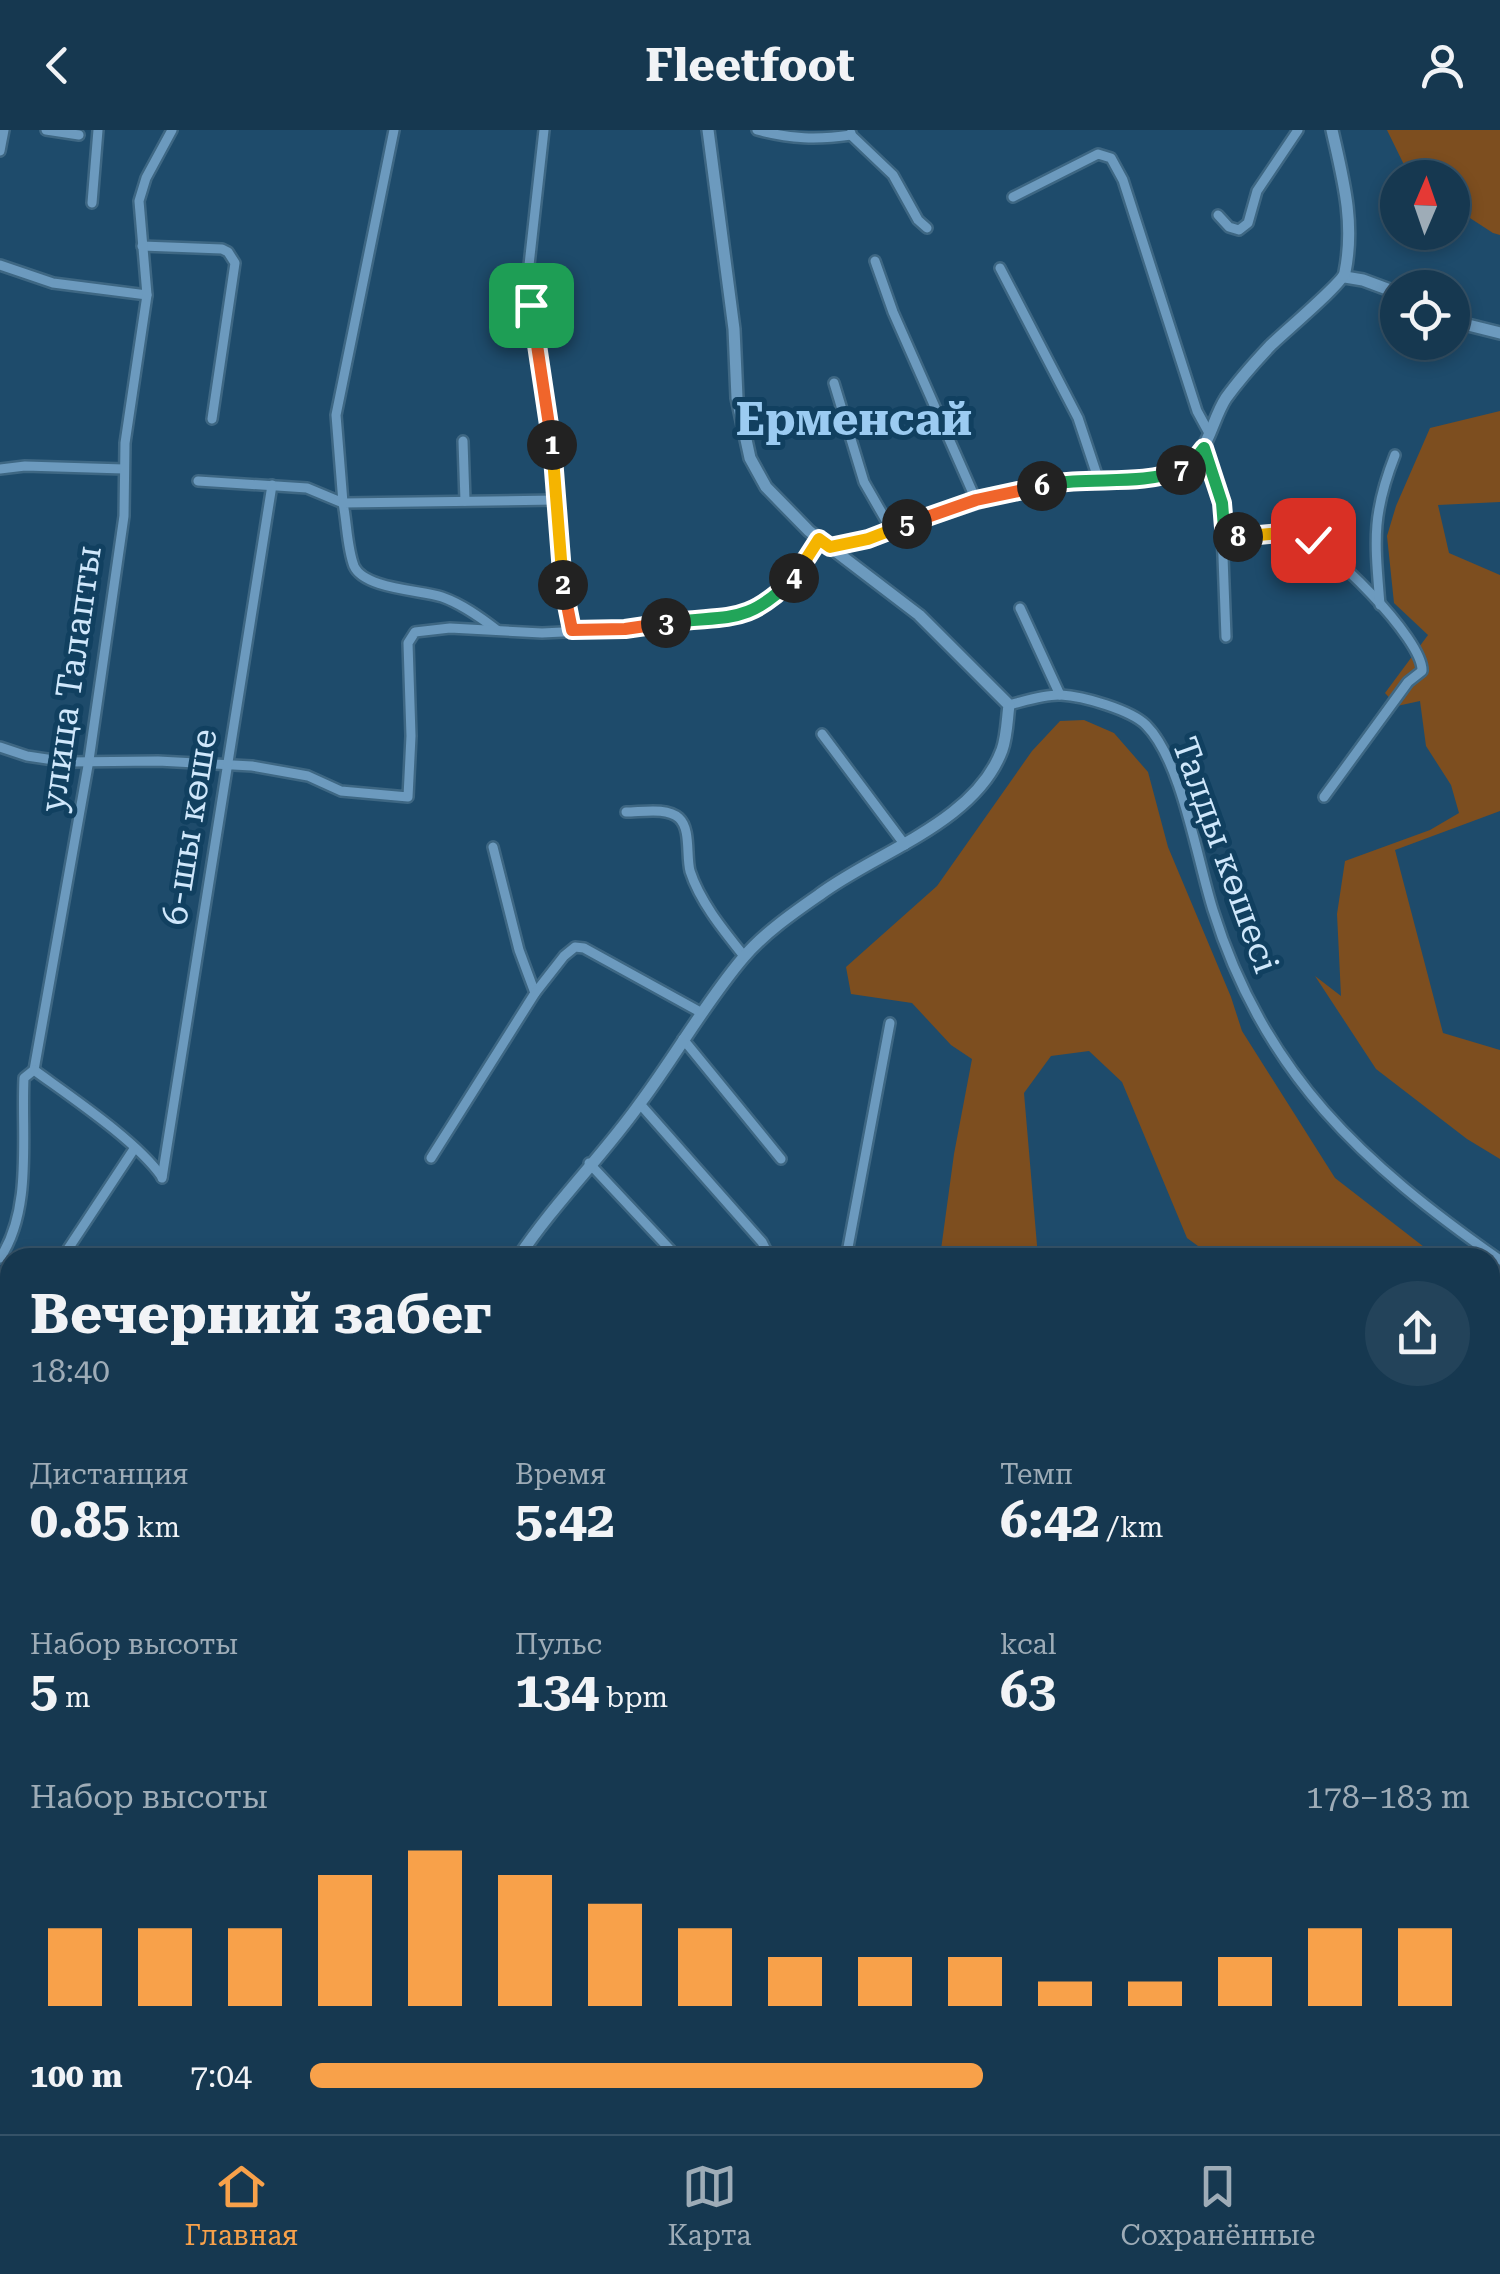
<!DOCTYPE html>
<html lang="ru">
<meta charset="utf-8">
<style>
:root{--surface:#163850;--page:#23435a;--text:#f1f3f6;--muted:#9eacb7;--line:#355267;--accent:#f8a14a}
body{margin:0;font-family:"Roboto Serif",serif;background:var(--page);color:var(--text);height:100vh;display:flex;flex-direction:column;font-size:38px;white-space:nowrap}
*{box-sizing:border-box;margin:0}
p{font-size:32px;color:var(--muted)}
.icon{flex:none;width:55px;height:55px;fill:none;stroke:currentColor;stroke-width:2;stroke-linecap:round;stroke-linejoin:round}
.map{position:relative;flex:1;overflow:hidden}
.sheet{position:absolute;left:0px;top:1118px;width:1500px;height:888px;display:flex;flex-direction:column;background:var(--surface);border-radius:30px 30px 0 0;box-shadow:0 5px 15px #0003,0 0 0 2px var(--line)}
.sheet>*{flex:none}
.needle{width:65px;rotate:2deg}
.fabs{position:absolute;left:1380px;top:30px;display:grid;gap:20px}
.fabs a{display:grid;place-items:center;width:90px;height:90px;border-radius:50%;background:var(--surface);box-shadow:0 5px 15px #0003,0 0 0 2px var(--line);font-size:50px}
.pin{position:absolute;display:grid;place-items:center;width:85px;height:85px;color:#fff;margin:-42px;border-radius:20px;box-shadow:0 5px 15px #0006}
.km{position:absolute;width:50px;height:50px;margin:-25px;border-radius:50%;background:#222;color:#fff;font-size:28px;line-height:50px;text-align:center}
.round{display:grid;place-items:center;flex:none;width:105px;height:105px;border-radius:52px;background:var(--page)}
.overview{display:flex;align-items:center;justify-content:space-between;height:170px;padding:0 30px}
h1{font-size:55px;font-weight:700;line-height:75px}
.metrics{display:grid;grid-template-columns:repeat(3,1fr);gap:15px;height:170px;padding:10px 30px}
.metrics div{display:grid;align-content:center}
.metrics b{font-size:50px;font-weight:700}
.metrics small{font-size:28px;font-weight:400}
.metrics p{font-size:28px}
.chart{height:280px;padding:20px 30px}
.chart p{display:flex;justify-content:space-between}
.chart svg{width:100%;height:180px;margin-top:10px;stroke:var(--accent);stroke-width:6}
ul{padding:0 30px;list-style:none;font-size:32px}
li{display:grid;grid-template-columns:160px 120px 1fr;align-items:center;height:75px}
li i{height:25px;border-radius:12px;background:var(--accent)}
header{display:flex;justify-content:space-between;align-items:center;height:130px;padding:0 30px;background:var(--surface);font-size:45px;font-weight:700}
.tab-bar{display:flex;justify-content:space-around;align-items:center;height:140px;border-top:2px solid var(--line);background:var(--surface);font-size:28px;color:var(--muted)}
.tab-bar a{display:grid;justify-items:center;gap:5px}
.tab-bar .current{color:var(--accent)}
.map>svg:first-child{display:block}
</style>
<header><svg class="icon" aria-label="back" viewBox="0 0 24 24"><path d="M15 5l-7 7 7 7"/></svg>Fleetfoot<svg class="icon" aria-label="person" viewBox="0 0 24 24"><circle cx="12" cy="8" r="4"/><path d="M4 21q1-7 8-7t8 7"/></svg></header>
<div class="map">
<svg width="1500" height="2004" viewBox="0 0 1500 2004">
<rect width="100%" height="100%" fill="#1e4b6b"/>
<g fill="#7d4e1f">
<polygon points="1387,0 1500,0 1500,105 1493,103 1453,77 1452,48 1410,47"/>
<polygon points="1500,281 1500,372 1438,375 1449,423 1500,445 1500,681 1395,720 1443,903 1500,920 1500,1029 1467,1009 1376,939 1315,846 1341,866 1337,784 1345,731 1430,700 1459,683 1451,655 1426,616 1420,571 1397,576 1385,563 1428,505 1394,473 1387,406 1396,376 1430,298"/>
<polygon points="1084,590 1114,603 1148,642 1168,717 1231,867 1242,901 1335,1048 1437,1127 1213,1127 1187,1108 1122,952 1089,921 1051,926 1024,963 1038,1127 940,1127 954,1024 972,929 951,915 912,873 851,864 846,837 937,756 1032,621 1060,591"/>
<polygon points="1490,1169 1500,1177 1500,1407 1490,1403"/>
<polygon points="1500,1662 1500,2004 1370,2004 1370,1995 1490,1995 1490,1665"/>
<polygon points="461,1995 604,1995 628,2004 461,2004"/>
<polygon points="680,1995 1135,1995 1144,2004 675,2004"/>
<polygon points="1155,1995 1269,1995 1278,2004 1154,2004"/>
</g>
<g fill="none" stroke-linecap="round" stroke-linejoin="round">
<g stroke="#3e6783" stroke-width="14">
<g id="street">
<polyline points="46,0 79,5"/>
<polyline points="544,0 529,135 531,175 554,332 564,462 572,500"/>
<path d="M757,0C791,9 817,10 851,5V3"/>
<polyline points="851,5 893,45 918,90 927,98"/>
<polyline points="0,21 4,0"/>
<polyline points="1013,67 1098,24 1111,28 1123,50 1197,281 1209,303"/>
<polyline points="92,73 98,0"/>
<polyline points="1218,85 1229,97 1239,100 1248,93 1257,61 1298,0"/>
<polyline points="142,116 222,119 228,122 235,133 212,289"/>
<polyline points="875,131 893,182 976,370"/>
<polyline points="0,135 53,153 147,165"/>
<polyline points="1000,138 1078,288 1098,348"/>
<polyline points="834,253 864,352 891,399"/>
<polyline points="463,311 465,371"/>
<polyline points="1204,318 1221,373 1226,507"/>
<polyline points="0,339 25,336 124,339"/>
<polyline points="198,351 307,358 343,373 336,285 394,0"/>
<path d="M1225,410C1246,406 1273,398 1294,403C1326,411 1424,510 1422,541L1408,552L1324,667"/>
<path d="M1380,475C1375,412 1371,386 1395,325"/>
<polyline points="1020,478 1060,565"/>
<path d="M497,500C480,487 462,474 442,467C421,460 364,459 354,436C347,418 347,393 343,373L557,370"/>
<path d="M1009,575C1025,571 1045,564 1061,565C1083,566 1131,580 1146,595C1182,631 1197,730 1213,780C1264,944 1363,1034 1500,1130"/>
<polyline points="822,604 905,715"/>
<polyline points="0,617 27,626 67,632 158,631 252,636 308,646 341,661 408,667 411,606 408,513 415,502 450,498 542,503 625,499 745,485 769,472 794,448 819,409"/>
<path d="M626,682C642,682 667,677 679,688C691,699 686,725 690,741C700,772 724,801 744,826"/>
<polyline points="493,717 519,820 535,863"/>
<polyline points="683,909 781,1029"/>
<polyline points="34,940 89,630 124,386 125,313 147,165 139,71 146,48 172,0"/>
<path d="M34,940C71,967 137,1011 162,1047"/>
<polyline points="640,974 762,1112 770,1128"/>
<polyline points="431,1028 535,863 564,826 575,817 584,818 702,883"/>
<polyline points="589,1033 678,1128"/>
<polyline points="162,1048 272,355"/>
<path d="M0,1128C33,1079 21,1004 24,948L34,940"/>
<polyline points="62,1128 134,1019"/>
<polyline points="846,1128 890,893"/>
<polyline points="0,1213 10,1199"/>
<polyline points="0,1340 10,1346"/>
<polyline points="0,1506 10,1510"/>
<polyline points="0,1679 10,1683"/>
<polyline points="0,1783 10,1787"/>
<polyline points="0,1858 10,1863"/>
<polyline points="306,1995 326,2004"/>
<polyline points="0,2000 9,2004"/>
<polyline points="762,2004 763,1995"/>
</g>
</g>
<g stroke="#3e6783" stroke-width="16">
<g id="secondary">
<polyline points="1345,147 1363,150 1398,163"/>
<polyline points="1452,191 1500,203"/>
<path d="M829,417C919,398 1001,354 1094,348C1123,347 1156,354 1183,338C1209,324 1211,291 1226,268C1239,250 1255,232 1270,216C1283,203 1344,152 1345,142C1355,92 1343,49 1332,0"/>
<path d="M518,1128C555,1072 603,1026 641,972C676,925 705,873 743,828C763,804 793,783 819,765C876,722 975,693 1002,620C1007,606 1007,590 1009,575L919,485L809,401L766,357L750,328L737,268L734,199L708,0"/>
<polyline points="67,2004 71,1995"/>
</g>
</g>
<use href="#street" stroke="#6c9abe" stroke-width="9"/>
<use href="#secondary" stroke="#6c9abe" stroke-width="11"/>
</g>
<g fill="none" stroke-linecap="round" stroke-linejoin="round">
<g stroke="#fff" stroke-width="20">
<polyline id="split-1" points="531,175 552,315"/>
</g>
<g stroke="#fff" stroke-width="20">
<polyline id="split-2" points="552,315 563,455"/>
</g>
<g stroke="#fff" stroke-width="20">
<polyline id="split-3" points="563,455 572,500 625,499 666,493"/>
</g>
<g stroke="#fff" stroke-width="20">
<path id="split-4" d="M666,493C729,484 745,497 794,448"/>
</g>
<g stroke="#fff" stroke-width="20">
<polyline id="split-5" points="794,448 819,409 830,417 868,409 907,394"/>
</g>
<g stroke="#fff" stroke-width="20">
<polyline id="split-6" points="907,394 976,370 1042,356"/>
</g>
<g stroke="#fff" stroke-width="20">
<path id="split-7" d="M1042,356C1088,345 1138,357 1181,340"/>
</g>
<g stroke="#fff" stroke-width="20">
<polyline id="split-8" points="1181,340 1193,332 1204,318 1222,373 1225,410 1238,407"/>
</g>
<g stroke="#fff" stroke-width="20">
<polyline id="split-9" points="1238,407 1290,402 1313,410"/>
</g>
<use href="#split-1" stroke="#f0652b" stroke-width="12"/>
<use href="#split-2" stroke="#f5b400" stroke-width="12"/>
<use href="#split-3" stroke="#f0652b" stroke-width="12"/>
<use href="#split-4" stroke="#22a559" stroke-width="12"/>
<use href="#split-5" stroke="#f5b400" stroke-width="12"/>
<use href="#split-6" stroke="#f0652b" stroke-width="12"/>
<use href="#split-7" stroke="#22a559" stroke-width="12"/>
<use href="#split-8" stroke="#22a559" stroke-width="12"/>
<use href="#split-9" stroke="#f5b400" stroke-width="12"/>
</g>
<g text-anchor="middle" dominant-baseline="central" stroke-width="10" stroke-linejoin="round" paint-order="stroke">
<g font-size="35" fill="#cfe7fb" stroke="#114060">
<text transform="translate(71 549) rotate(-82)">улица Талапты</text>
<text transform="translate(190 697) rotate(-81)">6-шы көше</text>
<text transform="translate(1225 725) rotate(70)">Талды көшесі</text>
</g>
<g font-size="45" font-weight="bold" fill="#9bcbf1" stroke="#114060">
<text x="854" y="289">Ерменсай</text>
</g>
</g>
</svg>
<div class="fabs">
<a><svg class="needle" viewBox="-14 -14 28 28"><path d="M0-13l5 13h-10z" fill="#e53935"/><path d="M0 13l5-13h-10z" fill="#9eacb7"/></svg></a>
<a><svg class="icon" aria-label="locate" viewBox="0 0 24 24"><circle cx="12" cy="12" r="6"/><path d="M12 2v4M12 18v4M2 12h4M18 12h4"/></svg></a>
</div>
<div class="pin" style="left:531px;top:175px;background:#1e9e55"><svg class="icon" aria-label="arrive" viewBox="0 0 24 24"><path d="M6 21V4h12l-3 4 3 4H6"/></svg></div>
<div class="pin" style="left:1313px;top:410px;background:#d93025"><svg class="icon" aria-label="check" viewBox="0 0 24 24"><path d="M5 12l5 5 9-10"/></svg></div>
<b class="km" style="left:552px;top:315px">1</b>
<b class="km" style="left:563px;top:455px">2</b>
<b class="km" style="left:666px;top:493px">3</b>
<b class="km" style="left:794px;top:448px">4</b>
<b class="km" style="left:907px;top:394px">5</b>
<b class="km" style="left:1042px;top:356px">6</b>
<b class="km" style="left:1181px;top:340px">7</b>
<b class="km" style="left:1238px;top:407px">8</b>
<section class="sheet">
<div class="overview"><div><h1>Вечерний забег</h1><p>18:40</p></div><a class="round"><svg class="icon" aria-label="share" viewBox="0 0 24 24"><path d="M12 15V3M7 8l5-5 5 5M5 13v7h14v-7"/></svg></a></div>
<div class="metrics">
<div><p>Дистанция</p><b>0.85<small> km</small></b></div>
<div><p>Время</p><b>5:42</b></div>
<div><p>Темп</p><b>6:42<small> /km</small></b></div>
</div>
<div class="metrics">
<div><p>Набор высоты</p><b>5<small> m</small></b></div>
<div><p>Пульс</p><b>134<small> bpm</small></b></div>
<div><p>kcal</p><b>63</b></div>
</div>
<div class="chart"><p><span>Набор высоты</span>178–183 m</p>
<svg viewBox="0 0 160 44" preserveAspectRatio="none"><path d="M5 44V25M15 44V25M25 44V25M35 44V12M45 44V6M55 44V12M65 44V19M75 44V25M85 44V32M95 44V32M105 44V32M115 44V38M125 44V38M135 44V32M145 44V25M155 44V25"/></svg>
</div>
<ul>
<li><b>100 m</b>7:04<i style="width:58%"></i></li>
</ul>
</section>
</div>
<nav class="tab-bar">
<a class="current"><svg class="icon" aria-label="home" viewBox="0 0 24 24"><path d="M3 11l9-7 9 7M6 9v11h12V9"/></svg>Главная</a>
<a><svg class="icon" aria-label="map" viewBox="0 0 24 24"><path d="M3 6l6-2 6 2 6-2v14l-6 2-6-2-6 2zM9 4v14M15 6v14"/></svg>Карта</a>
<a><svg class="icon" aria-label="saved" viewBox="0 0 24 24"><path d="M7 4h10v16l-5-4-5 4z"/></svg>Сохранённые</a>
</nav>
